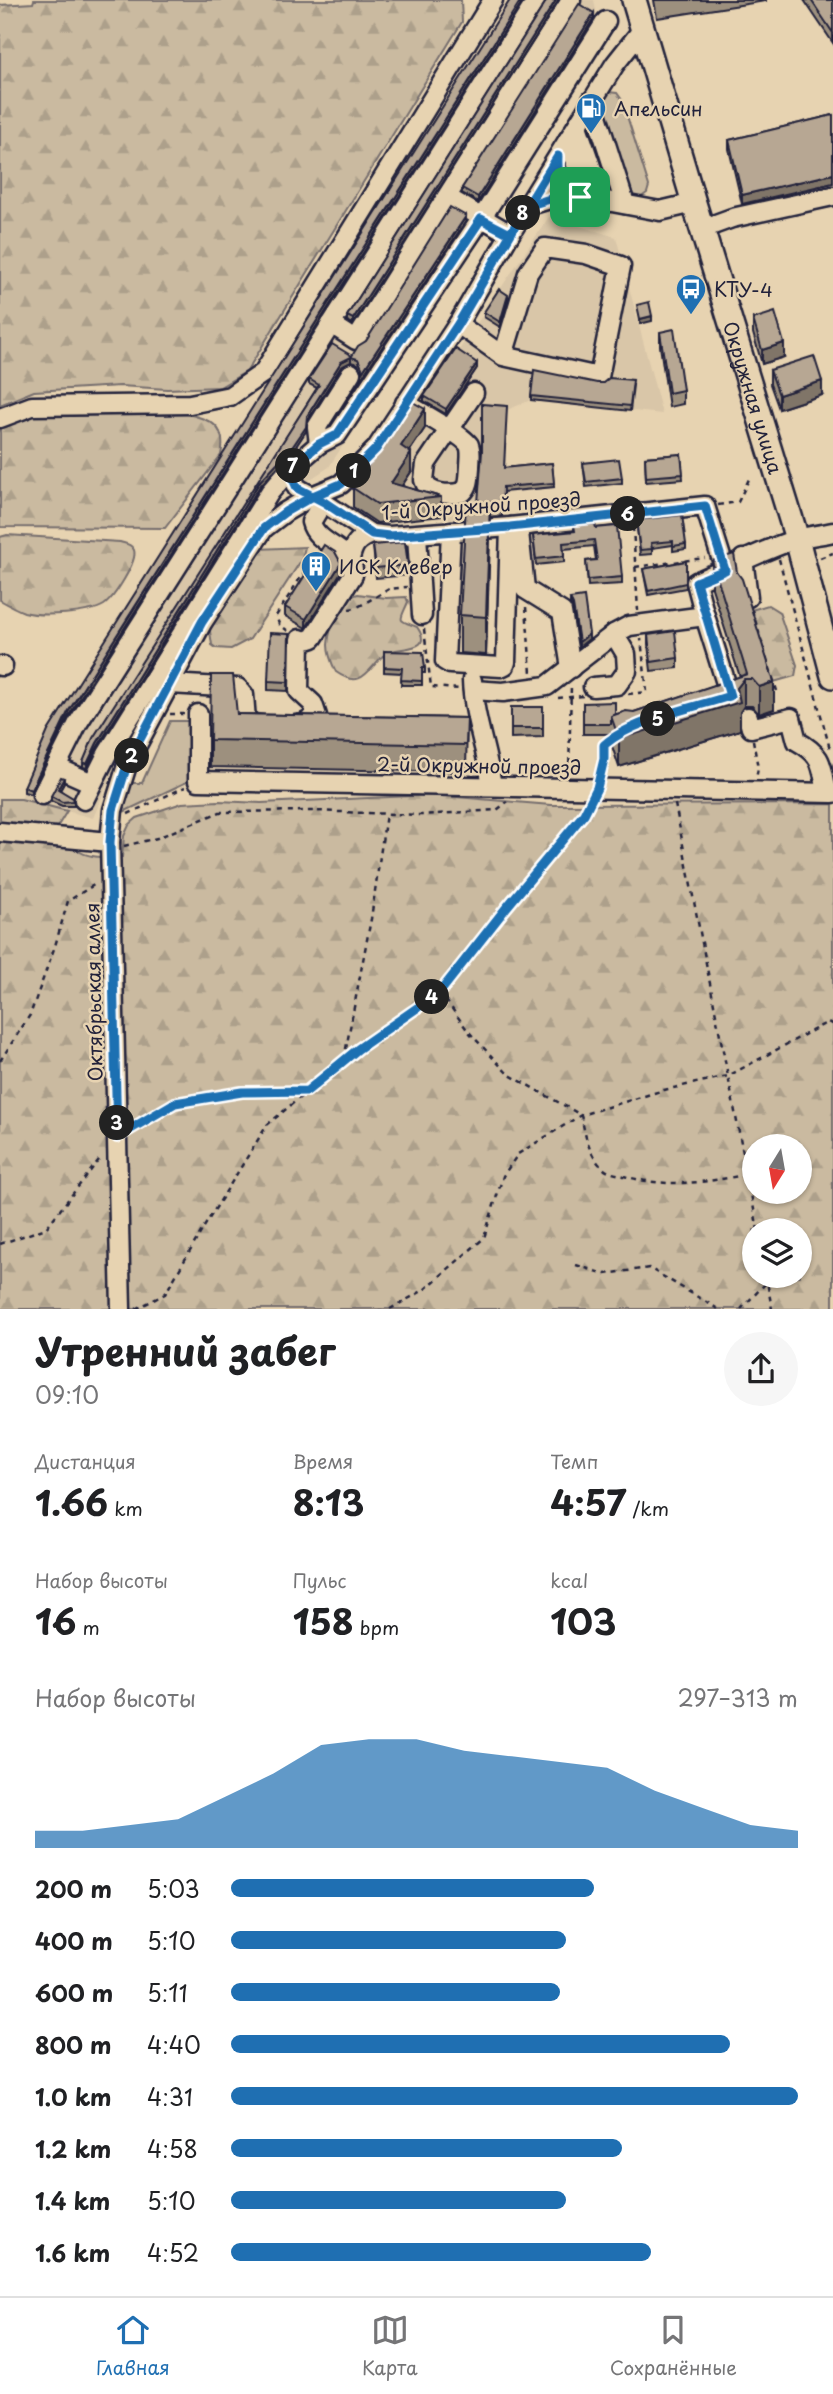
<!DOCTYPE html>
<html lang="ru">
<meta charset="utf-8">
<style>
:root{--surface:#fff;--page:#f6f6f6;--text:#202124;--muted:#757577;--line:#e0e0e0;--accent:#1f6fb2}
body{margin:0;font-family:"Playpen Sans",sans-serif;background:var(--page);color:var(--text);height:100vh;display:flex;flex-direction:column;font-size:26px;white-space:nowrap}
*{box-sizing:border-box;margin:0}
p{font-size:23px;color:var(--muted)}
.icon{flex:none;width:38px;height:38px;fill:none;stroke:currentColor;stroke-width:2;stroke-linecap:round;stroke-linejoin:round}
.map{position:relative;height:1309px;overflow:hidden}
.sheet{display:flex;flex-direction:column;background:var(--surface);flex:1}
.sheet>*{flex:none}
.needle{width:46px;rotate:191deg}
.fabs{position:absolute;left:742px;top:1134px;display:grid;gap:14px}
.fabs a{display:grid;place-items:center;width:70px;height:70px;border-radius:50%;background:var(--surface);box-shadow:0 2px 5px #0004;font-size:35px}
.pin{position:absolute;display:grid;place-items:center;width:60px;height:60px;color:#fff;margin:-30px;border-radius:14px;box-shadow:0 4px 10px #0006}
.km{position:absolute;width:35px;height:35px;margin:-18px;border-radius:50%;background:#222;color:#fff;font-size:19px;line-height:35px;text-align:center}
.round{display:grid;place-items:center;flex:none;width:74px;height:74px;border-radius:37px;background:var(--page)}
.headline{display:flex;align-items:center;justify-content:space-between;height:119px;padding:0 35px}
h1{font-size:38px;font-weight:700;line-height:52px}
.stats{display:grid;grid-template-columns:repeat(3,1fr);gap:10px;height:119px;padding:7px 35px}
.stats div{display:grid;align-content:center}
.stats b{font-size:35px;font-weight:700}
.stats small{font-size:19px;font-weight:400}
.stats p{font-size:19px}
.chart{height:196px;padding:14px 35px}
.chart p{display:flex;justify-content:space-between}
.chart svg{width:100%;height:126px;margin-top:7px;fill:var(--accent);opacity:.7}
ul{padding:0 35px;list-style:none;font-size:23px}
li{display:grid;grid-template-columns:112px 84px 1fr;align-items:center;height:52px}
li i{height:18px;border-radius:9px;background:var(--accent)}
.tabs{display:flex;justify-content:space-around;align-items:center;height:98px;border-top:2px solid var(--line);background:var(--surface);font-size:19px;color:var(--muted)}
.tabs a{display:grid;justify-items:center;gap:4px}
.tabs .on{color:var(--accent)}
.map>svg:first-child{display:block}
</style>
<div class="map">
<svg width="833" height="1309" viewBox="0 0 833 1309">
<defs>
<pattern id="forest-firs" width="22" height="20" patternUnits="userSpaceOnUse" patternTransform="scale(1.75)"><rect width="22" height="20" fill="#cabaa0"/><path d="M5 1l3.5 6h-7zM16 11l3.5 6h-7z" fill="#ada08b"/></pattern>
</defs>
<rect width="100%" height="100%" fill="#e7d3b1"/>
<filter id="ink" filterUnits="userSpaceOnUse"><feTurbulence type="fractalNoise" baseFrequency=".0143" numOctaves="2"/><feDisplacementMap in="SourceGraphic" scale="14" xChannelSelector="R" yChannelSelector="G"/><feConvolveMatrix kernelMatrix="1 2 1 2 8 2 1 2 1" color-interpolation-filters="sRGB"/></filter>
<g filter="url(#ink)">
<g fill="#d9c6a8">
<polygon points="513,0 594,0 602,42 329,467 297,488 275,498 199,618 118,760 93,818 21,799 48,736"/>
<polygon points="549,217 616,237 662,414 531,400 507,410 502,518 422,518 377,523 353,507"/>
</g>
<g fill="#cabaa0" stroke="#766e6e" stroke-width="2">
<polygon points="608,92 617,93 622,100 649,186 647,193 640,198 633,197 627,192 600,105 602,97"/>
<polygon points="170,721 193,721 193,779 117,815 129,783 142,783"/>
</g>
<g fill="url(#forest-firs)" stroke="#766e6e" stroke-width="2" fill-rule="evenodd">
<polygon points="34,0 461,0 462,22 247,371 220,387 167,389 120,386 34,391 0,405 0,5 33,3"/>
<path d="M183,413C208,419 228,424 221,455L165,528L0,527V428C11,420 22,417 35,415Z"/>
<path d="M7,535L120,542C126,544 131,544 134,550C138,561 114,598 104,605C90,614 41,617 24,612C16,609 7,604 0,600V537Z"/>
<polygon points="305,547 302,559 250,639 231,649 216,648 212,645 209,625 258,549"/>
<path d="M358,594L386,598L406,597L408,602C399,623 397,619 417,627C436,654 396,645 385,654C368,668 363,691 336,672C332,664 328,654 328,645C329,627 340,598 358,594Z"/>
<polygon points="768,605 779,612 797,665 795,676 770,683 748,611"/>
<path d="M433,795L551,805L833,804V1309H0V799H21L67,811L56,829C74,856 91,859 122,857L124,836L129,825L137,818L182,803L219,801L261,803ZM754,1146H800V1192H754ZM754,1230H800V1276H754Z"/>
</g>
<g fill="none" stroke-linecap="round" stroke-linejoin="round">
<g stroke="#22223b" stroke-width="23">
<g id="minor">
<polyline points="592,100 625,204"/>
<polyline points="577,126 603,201"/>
<polyline points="568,140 587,198"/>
<polyline points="447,197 510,234"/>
<polyline points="527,206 550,199 580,196 660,211 694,203"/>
<polyline points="702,229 732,218 833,196"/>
<polyline points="331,324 356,340 571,0"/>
<polyline points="458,324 503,356 599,377 621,266 586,254 545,248 528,273 503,356"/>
<path d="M405,403C417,410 463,435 469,445C472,452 470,460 470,467C469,477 470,485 463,492C452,495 437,495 427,487L424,480L426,464L474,393"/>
<polyline points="0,418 32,406 190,404 230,396 263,373 493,0"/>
<polyline points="319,444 337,435 481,219 606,21"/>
<polyline points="289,470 297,488 323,502 371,534 389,536 510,527 705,506 725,570"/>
<polyline points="451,531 445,661 450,664 501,667 505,665 506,662 510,527"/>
<polyline points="519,532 525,589 562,612 571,668"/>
<polyline points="417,535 422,615"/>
<path d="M350,559C353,544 358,539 371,534"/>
<polyline points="743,559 748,597"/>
<polyline points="705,616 730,696 724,698"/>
<polyline points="0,666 3,666"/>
<path d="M472,680C473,716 487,751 492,786"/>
<polyline points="170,684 238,688 244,695 246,720 250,723 261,725"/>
<polyline points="593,687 617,685 627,671 626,654 614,634"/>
<path d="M473,690L503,692L547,686L614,634L629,626L705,616L696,582C729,568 760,551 794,540C806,536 820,535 833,532"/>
<polyline points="198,714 198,781 833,793"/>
<path d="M748,717L751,728L791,718L797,741C824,756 821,765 827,792"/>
<path d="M296,725L303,724L317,716L313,704L299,691L300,639L304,641L313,638L353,575C356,548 317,547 311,522L323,502"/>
<polyline points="56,767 92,783"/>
<polyline points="42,795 78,723 537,0"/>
<polyline points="84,800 107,754 270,492 289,470 319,444 317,427 351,373"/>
<polyline points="0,832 110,842"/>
<polyline points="121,1309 110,842 113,810 128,762 202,623 264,528 285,512 312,496 341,484 376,449 458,324 510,234 615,64 642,30"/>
</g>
</g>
<g stroke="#22223b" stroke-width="28">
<g id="major">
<path id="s1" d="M634,0L694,203L797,539L833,676"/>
</g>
</g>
<g stroke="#22223b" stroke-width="2.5" stroke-dasharray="5 5" stroke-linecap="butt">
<polyline points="718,505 738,502 750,477"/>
<polyline points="633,527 638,611"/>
<polyline points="820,558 833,553"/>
<polyline points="779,559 830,749"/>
<polyline points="635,567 705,558"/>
<polyline points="526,607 531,673"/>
<polyline points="349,609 356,608 389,589 407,587"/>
<polyline points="752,610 777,691"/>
<polyline points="424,629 431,687 460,689"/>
<polyline points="288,631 279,624 276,616 316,553"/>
<polyline points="628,694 647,692 641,639"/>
<polyline points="558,698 583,696"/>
<polyline points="170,714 184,714"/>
<polyline points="753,740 758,768 756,779"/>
<polyline points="569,773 571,685"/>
<polyline points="600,776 604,745 612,738"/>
<polyline points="675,804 758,1230"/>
<polyline points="128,814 185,787"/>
<polyline points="124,846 157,838 220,812 314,811 421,815 497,810 507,802"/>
<path d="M440,992L468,1031L508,1074L581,1115C585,1134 588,1155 604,1169C608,1173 618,1174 624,1176C665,1188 706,1183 748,1174"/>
<polyline points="344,1059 371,919 386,814"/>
<polyline points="0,1061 30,1015 55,946 68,901 97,883"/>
<polyline points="133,1128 175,1103 242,1092 307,1091"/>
<polyline points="0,1244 46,1228 102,1156"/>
<polyline points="576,1265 605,1274 649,1268 718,1309"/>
<polyline points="766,1276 772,1309"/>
<polyline points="136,1309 165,1294 204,1227 267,1125 358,1049 440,992 506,908 584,814 591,802"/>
<polyline points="390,1309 424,1290 484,1238 503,1176 518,1154 581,1115 664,1090 728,1076 828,1022 833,1025"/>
<polyline points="426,1309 456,1309"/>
<polyline points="741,1309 767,1282"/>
</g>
<use href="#minor" stroke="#e7d3b1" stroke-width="18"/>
<use href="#major" stroke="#e7d3b1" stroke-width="23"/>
</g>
<g fill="#9d907e" stroke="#22223b" stroke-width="2">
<polygon points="547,0 559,0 353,324 347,321 347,316"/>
<polygon points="654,0 766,0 766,1 657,18"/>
<polygon points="804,0 833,0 833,43"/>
<polygon points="594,18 478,202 462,193 462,188"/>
<polygon points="833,115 833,183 742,204 729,149 729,140"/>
<polygon points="466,221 361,379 361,371 358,364 351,362 341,367 307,421 306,431 293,451 260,486 97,748 87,768 83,767 83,762 317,388 309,384 309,379 352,356 366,341"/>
<polygon points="508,299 500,327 484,317 484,312"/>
<polygon points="753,319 784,357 762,364 753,333"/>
<polygon points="660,332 683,390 683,404 669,407 660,346"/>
<polygon points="477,368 446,414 424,401 424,396"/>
<polygon points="770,370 822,395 779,409 770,384"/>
<polygon points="597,383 633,385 630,411 531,400 531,396"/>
<polygon points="425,428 409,452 411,472 402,486 441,497 441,516 377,523 353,507 353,488"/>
<polygon points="681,454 683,479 646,482 645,457"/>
<polygon points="552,463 554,487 503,492 502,516 490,517 486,655 460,653 460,615 478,503 504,468"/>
<polygon points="583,463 622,478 622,483 586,487"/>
<polygon points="636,520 686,544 686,549 673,551 673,545 652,548 652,554 640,555"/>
<polygon points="574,525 596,528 622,577 622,584 588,586 586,561 596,560 594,546 564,549 564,562 536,565 533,535 574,531"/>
<polygon points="373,545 408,565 408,575 376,578"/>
<polygon points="686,561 686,588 648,595 643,569"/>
<polygon points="712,561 737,572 774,709 759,714 752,706 744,706 740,712 740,730 619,767 611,743 611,734 583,734 583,703 615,714 634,712 740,677 712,588"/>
<polygon points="341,572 306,628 285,616 285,607"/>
<polygon points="570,599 589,639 579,647 573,610 570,604"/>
<polygon points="289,634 288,691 268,690 268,681"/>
<polygon points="648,635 678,658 678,668 651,671 648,644"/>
<polygon points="384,651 425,668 425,673 422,673 422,685 401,685 402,673 384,672"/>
<polygon points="511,707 543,707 543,737 511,738"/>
<polygon points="237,714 467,718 466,772 210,767 210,740"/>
<polygon points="68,717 31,794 24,792 24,787"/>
<polygon points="64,783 60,790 74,801 74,806 62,806 51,801 51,796"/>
</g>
<g fill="#807567" stroke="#22223b" stroke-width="2">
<polygon points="521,0 524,0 68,717 31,794 31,790 68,712"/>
<polygon points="556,0 559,0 353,324 353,319"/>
<polygon points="594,13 594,18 478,202 478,197"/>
<polygon points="833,174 833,183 742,204 742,195"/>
<polygon points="466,216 466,221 361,379 361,374"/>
<polygon points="508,295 508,299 500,327 500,322"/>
<polygon points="652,316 652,321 640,324 640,319"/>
<polygon points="784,343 784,357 762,364 762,350"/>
<polygon points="351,357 351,362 341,367 307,421 306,431 293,451 260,486 97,748 87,768 87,764 97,743 260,481 307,416 341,362"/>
<polygon points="477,363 477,368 446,414 446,409"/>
<polygon points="822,381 822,395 779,409 779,395"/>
<polygon points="425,409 425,428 401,464 401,446"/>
<polygon points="411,453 411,472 391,502 391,483"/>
<polygon points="490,502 490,540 486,655 486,617"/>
<polygon points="341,563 341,572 306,628 306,619"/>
<polygon points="589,634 589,639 579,647 579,642"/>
<polygon points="744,679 744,706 740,712 740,730 619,767 619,739 737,688"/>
<polygon points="774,682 774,709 759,714 759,687"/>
<polygon points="64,778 64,783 58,794 58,789"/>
</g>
<g fill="#b7a793" stroke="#22223b" stroke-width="2">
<polygon points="510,0 521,0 68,712 31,790 24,787 48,731"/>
<polygon points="547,0 556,0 353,319 347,316"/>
<polygon points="811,0 833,0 833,33"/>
<polygon points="579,4 594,13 478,197 462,188"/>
<polygon points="833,115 833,174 742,195 729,140"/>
<polygon points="450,207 466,216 361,374 362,368 358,359 351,357 341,362 307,416 306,427 293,446 260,481 97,743 87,764 83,762 93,738 319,385 309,379 332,344 352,356 358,346 366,341"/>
<polygon points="499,289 508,295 500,322 484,312"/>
<polygon points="649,302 652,316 640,319 637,305"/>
<polygon points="775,312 784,343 762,350 753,319"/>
<polygon points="674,329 683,390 669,393 660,332"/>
<polygon points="456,349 477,363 446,409 424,396"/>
<polygon points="814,356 822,381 779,395 770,370"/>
<polygon points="534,370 597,383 603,383 609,378 633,380 630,406 531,396"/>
<polygon points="411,401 425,409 401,446 411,453 391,483 441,497 377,504 353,488"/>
<polygon points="482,404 507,406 504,468 552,463 554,483 503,487 502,511 490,512 490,502 478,503 482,452"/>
<polygon points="681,454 683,474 646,477 645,457"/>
<polygon points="619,459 622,478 586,482 583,463"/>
<polygon points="490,502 486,617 460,615 466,504"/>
<polygon points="682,515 686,544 673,546 673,541 651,543 652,549 640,550 636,520"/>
<polygon points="586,524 595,524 596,528 617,526 622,577 588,580 586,561 597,560 594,540 563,543 564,556 536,559 533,535 575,531 574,525"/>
<polygon points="405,542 408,565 376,568 373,545"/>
<polygon points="324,545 335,552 341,563 306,619 285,607"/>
<polygon points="734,554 737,572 742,579 774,682 759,687 752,679 744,679 737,688 740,702 619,739 611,716 626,711 634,712 747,674 712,561"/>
<polygon points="686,561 686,583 648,591 643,569"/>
<polygon points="584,597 589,634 579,642 573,605 570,599"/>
<polygon points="675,631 678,658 651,662 648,635"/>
<polygon points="270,633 289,634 288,682 268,681"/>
<polygon points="384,651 423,652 425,668 422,668 422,681 401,680 402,668 384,667"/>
<polygon points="211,675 233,675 237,714 467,718 466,745 210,740"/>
<polygon points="615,702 615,714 611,716 611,724 583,724 583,703"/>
<rect x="511" y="707" width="32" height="21"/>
<polygon points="61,777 64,778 58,789 73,798 74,801 62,802 51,796"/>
</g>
</g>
<g fill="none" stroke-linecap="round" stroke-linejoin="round" filter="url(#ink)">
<g stroke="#fff" stroke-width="14">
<path id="route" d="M580,197L550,199L527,206L458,324L376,449L341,484L313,496L285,512L264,528L202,622L128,762L113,810L110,842L117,1137L175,1103L242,1092L307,1091L358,1049L440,992L506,908L584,814L597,788L604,759V745C632,720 693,708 730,696L696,582L725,570L705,506L510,527L389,536L372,534L324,502L297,488L289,470L319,444L337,435L481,219L510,234L558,156C557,179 560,185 580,197"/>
</g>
<use href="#route" stroke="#1f6fb2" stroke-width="9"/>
</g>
<defs>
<g id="fuel-pin" transform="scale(1.575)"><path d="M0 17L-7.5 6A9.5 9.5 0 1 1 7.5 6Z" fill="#1f6fb2" stroke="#e7d3b1"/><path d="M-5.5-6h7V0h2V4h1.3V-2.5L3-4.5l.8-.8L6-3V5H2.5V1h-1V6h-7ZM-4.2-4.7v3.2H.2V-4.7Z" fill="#fff"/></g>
<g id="bus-pin" transform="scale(1.575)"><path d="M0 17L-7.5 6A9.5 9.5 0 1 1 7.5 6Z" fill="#1f6fb2" stroke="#e7d3b1"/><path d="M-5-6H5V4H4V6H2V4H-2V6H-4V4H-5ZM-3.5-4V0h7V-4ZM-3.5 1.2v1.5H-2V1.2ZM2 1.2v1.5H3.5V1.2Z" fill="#fff"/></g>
<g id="building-pin" transform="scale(1.575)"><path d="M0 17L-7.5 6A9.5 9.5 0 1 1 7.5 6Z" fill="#1f6fb2" stroke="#e7d3b1"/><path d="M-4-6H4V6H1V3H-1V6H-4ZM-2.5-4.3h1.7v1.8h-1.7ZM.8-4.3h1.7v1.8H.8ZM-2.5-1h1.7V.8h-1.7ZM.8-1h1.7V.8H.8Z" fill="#fff"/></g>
</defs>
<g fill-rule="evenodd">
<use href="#fuel-pin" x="591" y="108"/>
<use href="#bus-pin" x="691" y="289"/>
<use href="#building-pin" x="316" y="566"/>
</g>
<g text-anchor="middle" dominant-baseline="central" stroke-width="5" stroke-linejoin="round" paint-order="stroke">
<g font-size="19" fill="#22223b" stroke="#e7d3b1" text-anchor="start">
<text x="614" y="108">Апельсин</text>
<text x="714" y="289">КТУ-4</text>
<text x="339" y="566">ИСК Клевер</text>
</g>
<g font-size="19" fill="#22223b" stroke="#e7d3b1">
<text stroke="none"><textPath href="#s1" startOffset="415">Окружная улица</textPath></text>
<text transform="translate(481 505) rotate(-4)">1-й Окружной проезд</text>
<text transform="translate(479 765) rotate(1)">2-й Окружной проезд</text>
<text transform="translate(93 992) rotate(-91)">Октябрьская аллея</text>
</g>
</g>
</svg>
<div class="fabs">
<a><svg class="needle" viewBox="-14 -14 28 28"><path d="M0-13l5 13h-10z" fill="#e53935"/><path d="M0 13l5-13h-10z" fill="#757577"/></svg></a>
<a><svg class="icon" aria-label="layers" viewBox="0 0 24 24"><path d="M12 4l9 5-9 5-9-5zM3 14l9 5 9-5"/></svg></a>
</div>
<div class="pin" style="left:580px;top:197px;background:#1e9e55"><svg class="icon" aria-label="arrive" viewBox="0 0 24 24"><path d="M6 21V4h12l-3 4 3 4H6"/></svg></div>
<b class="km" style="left:354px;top:471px">1</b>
<b class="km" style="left:132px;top:756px">2</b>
<b class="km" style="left:117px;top:1123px">3</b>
<b class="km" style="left:432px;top:997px">4</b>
<b class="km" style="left:658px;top:719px">5</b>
<b class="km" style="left:628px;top:514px">6</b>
<b class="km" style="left:293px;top:466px">7</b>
<b class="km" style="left:523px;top:213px">8</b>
</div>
<section class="sheet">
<div class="headline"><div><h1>Утренний забег</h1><p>09:10</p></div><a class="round"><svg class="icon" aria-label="share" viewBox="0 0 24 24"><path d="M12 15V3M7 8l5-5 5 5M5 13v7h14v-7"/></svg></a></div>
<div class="stats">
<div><p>Дистанция</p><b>1.66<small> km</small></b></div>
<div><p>Время</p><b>8:13</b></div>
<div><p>Темп</p><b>4:57<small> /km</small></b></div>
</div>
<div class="stats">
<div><p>Набор высоты</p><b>16<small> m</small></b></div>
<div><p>Пульс</p><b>158<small> bpm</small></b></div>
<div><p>kcal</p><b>103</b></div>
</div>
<div class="chart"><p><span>Набор высоты</span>297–313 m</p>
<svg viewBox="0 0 160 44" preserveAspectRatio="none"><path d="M0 44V38L10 38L20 36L30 34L40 26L50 18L60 8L70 6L80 6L90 10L100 12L110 14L120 16L130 24L140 30L150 36L160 38V44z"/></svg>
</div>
<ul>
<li><b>200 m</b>5:03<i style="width:64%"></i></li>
<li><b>400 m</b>5:10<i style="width:59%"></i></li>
<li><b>600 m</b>5:11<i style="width:58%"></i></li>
<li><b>800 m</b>4:40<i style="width:88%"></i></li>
<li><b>1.0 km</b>4:31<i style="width:100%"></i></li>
<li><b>1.2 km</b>4:58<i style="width:69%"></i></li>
<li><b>1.4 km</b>5:10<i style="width:59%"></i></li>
<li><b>1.6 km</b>4:52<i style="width:74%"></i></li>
</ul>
</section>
<nav class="tabs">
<a class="on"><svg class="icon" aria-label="home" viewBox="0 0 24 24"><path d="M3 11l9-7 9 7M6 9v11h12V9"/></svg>Главная</a>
<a><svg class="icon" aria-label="map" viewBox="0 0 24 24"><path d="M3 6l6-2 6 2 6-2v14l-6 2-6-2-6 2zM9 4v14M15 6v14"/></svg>Карта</a>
<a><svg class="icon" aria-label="saved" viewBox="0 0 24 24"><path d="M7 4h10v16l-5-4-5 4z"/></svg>Сохранённые</a>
</nav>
